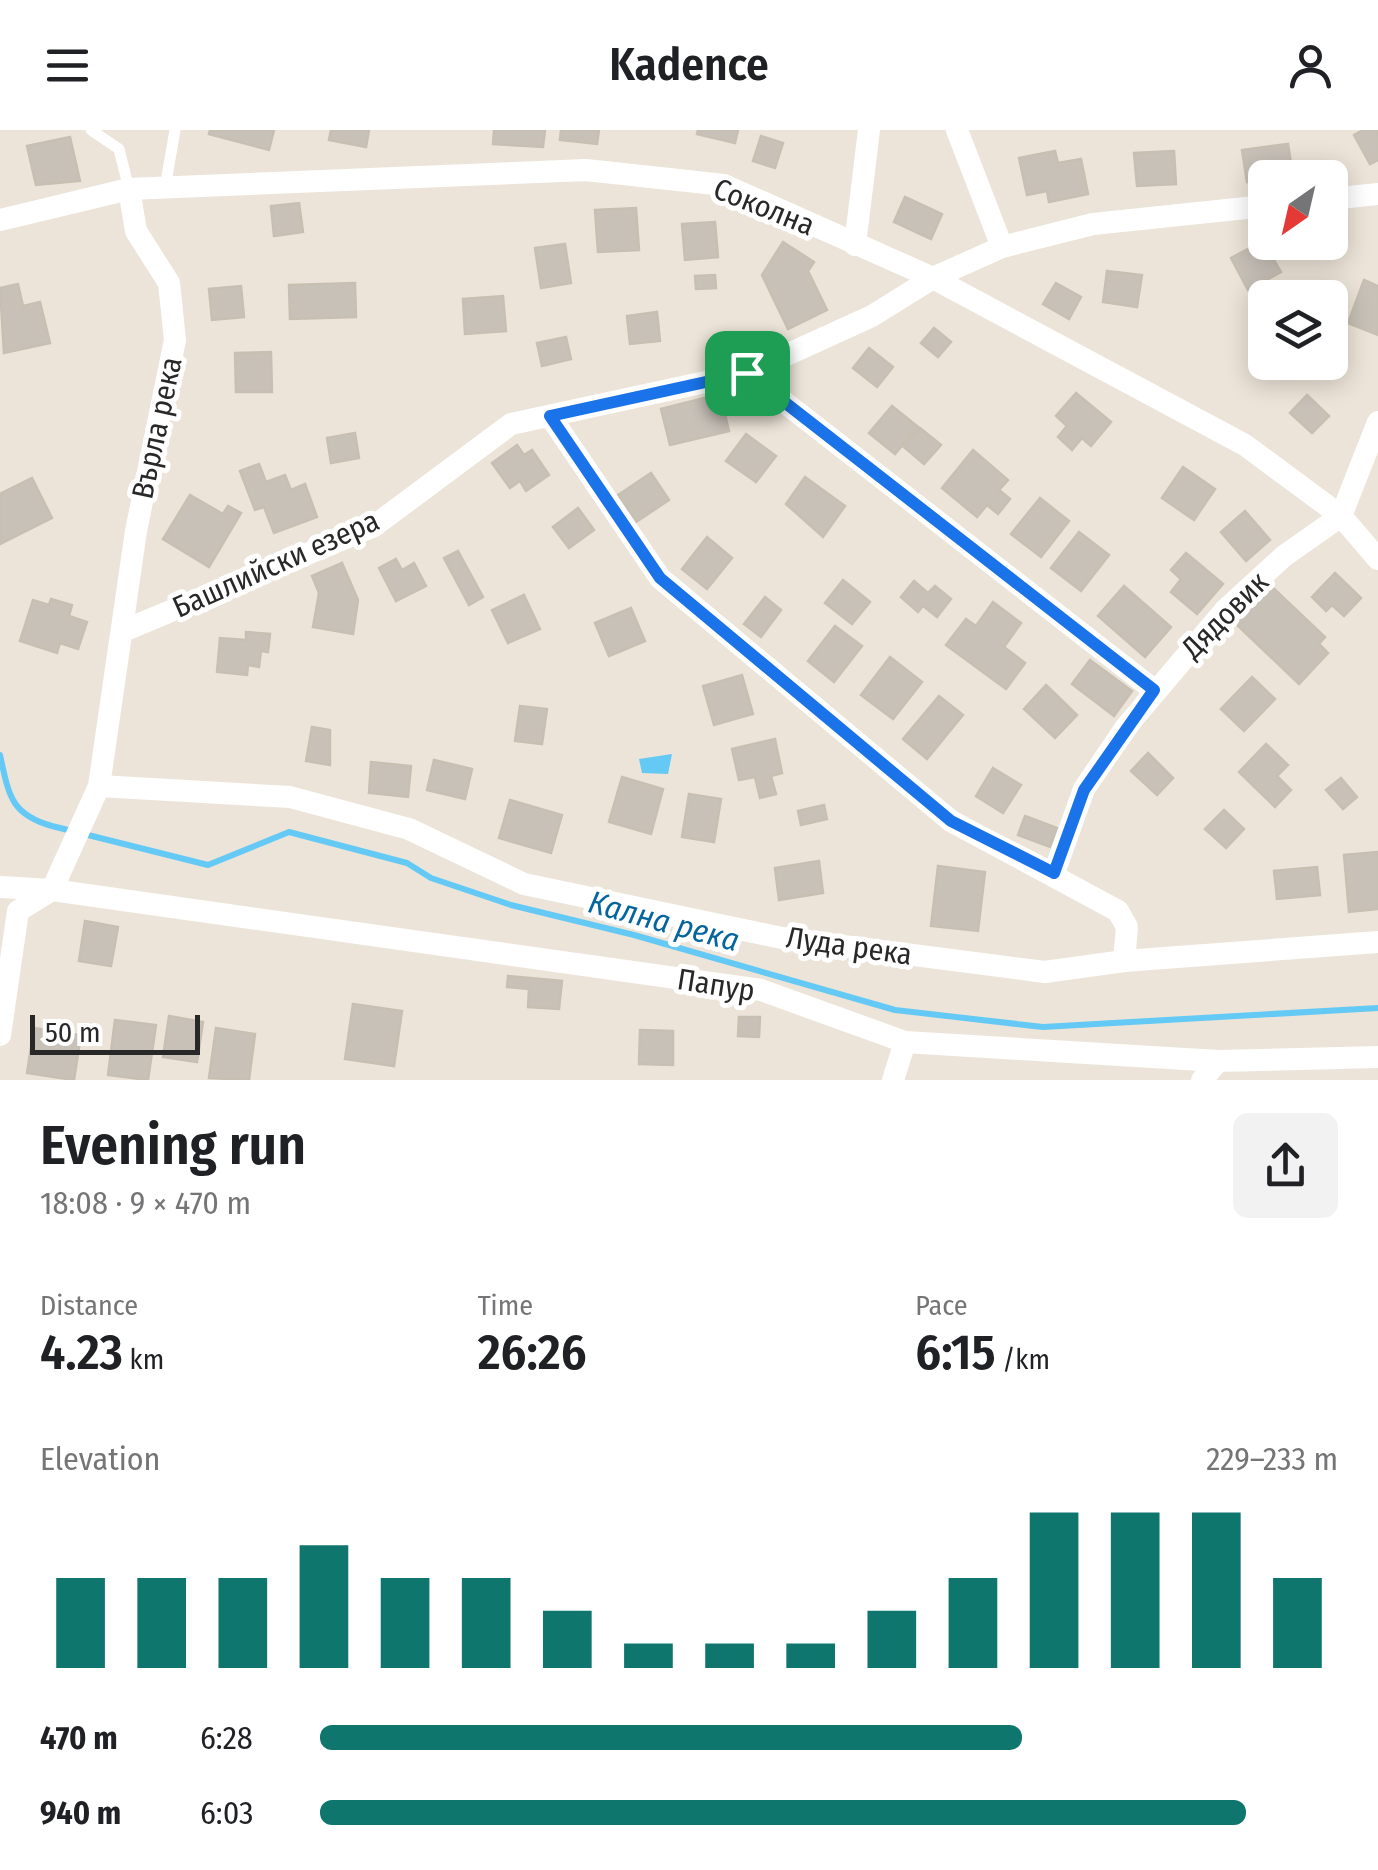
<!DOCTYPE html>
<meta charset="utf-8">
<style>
:root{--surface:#fff;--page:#f2f2f2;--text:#202124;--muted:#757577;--accent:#0f766e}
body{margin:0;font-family:"Fira Sans Condensed",sans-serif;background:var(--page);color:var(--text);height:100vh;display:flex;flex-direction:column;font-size:38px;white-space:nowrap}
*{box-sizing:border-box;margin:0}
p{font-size:32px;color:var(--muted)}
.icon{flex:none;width:55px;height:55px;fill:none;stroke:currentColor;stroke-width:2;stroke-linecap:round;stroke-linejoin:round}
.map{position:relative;height:950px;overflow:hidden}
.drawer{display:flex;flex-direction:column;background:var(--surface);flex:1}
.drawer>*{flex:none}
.needle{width:65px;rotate:214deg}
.fabs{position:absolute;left:1248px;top:30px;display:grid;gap:20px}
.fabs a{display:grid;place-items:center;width:100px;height:100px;border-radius:15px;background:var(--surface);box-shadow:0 5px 25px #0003;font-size:50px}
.scale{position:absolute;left:30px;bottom:25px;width:170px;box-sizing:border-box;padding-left:10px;border:5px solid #282828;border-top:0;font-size:28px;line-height:35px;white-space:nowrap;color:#282828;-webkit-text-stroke:8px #fff;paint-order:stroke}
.pin{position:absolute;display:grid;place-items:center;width:85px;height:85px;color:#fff;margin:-42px;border-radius:20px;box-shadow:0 5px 15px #0006}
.round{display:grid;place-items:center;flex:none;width:105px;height:105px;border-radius:15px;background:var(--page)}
.headline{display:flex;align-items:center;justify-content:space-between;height:170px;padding:0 40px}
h1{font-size:55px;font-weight:600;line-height:75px}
.stats{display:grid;grid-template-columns:repeat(3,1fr);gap:15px;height:170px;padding:10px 40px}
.stats div{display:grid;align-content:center}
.stats b{font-size:50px;font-weight:600}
.stats small{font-size:28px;font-weight:400}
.stats p{font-size:28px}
.chart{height:280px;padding:20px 40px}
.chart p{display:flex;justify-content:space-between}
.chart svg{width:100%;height:180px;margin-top:10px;stroke:var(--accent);stroke-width:6}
ul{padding:0 40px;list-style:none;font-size:32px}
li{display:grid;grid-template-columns:160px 120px 1fr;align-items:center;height:75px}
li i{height:25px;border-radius:12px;background:var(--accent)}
header{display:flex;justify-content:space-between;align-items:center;height:130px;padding:0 40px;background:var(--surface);font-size:45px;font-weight:600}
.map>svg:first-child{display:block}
</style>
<header><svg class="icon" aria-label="menu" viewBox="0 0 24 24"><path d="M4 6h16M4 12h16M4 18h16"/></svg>Kadence<svg class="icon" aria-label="person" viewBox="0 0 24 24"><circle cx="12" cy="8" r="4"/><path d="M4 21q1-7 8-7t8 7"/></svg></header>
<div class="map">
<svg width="1378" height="950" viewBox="0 0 1378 950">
<rect width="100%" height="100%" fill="#ece4d8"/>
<polygon fill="#64caf5" points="672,624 668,644 642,643 639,629"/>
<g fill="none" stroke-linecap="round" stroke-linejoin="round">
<path stroke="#64caf5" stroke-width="6" d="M0,625C9,665 10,684 52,696L208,735L289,702L407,733L431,748L511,775L634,805L895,880L1043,897L1378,878"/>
</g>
<g fill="#c7c1b8" stroke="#c7c0b2" stroke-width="2.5">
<polygon points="210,0 274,0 269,20 209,4"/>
<polygon points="331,0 369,0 366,17 329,10"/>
<polygon points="494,0 545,0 543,17 493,14"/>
<polygon points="561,0 599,0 597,14 560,10"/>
<polygon points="698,0 738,0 735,13 697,4"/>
<polygon points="1363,0 1378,0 1378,30 1370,34 1354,5"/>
<polygon points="761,6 783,13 775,38 753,31"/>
<polygon points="70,7 80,51 36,55 27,16"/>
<polygon points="1288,14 1293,46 1247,52 1242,20"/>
<polygon points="1055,21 1058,33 1081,29 1088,64 1049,72 1047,61 1027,65 1019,28"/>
<polygon points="1174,21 1176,54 1137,56 1134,23"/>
<polygon points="905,67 942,84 931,109 894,92"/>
<polygon points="299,73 303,102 274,106 271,76"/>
<polygon points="636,78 639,120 598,122 595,80"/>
<polygon points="715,92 718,127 685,130 682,94"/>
<polygon points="1263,111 1281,142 1248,160 1231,128"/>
<polygon points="783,112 814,132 808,141 827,180 788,199 762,145"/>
<polygon points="565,114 571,153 541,158 535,118"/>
<polygon points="1107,141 1142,145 1137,177 1103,172"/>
<polygon points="715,145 716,158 696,159 695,146"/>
<polygon points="1364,150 1378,156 1378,205 1348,193"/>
<polygon points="355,153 356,187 290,189 289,155"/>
<polygon points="1056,153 1081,167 1069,189 1043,174"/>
<polygon points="18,154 23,176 40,172 50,213 4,223 0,158"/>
<polygon points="241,156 244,187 212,190 209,159"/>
<polygon points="503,166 506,201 465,204 463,169"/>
<polygon points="657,182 660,211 630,214 627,186"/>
<polygon points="934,198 951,212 938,227 921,213"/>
<polygon points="566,207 571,229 542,236 537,213"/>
<polygon points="869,218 893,237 877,257 853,238"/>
<polygon points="271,222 272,262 236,262 235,223"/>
<polygon points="1076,263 1111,292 1091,316 1082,308 1072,320 1058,307 1067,296 1056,286"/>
<polygon points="720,264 729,301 670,315 661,279"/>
<polygon points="1307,265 1329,286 1312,303 1290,283"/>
<polygon points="892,276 918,297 895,324 869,303"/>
<polygon points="920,298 941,315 924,334 904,317"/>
<polygon points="355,303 359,328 331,333 327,308"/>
<polygon points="746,304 776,326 756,352 726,331"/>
<polygon points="517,315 524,325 532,320 549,345 526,361 520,351 510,358 492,333"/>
<polygon points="973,320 1008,350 999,360 1010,369 998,384 987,375 977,387 942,358"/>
<polygon points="259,334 266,352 285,345 291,360 305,354 317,387 274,403 264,377 255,380 240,341"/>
<polygon points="1183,337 1215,359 1194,390 1162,368"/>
<polygon points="651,343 669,370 636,392 618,365"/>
<polygon points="805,347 845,376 823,407 786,374"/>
<polygon points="32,348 52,388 0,414 0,364"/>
<polygon points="190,365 223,384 228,376 241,383 209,437 163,409"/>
<polygon points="1040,368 1069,391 1041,427 1011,404"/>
<polygon points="578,378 594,400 569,418 553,397"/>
<polygon points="1245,381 1270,410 1246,431 1221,402"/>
<polygon points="1079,402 1109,425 1081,461 1051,438"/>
<polygon points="707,407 732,428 707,459 682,439"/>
<polygon points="458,421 483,467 469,475 444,428"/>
<polygon points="1186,423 1223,454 1197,484 1171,462 1181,449 1171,440"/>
<polygon points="396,429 402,440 414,433 426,456 396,471 379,438"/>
<polygon points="342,433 358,470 353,504 313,497 319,463 312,446"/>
<polygon points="1335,443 1361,468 1344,486 1332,475 1326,481 1312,467"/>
<polygon points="843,450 870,472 852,494 825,473"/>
<polygon points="914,451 928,463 935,456 951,469 937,487 923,476 918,482 901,467"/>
<polygon points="1124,456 1171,497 1145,527 1098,486"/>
<polygon points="1271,456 1325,507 1319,514 1328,523 1299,554 1236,494"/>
<polygon points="524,465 540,499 508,513 492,480"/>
<polygon points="765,467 781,480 761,507 744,494"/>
<polygon points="51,469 72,475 69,486 87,492 78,519 60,513 57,523 20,511 33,470 49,475"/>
<polygon points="993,472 1021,493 1004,517 1025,533 1006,559 946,515 966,489 976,496"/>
<polygon points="631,478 645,511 609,526 595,493"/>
<polygon points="835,496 862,516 834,552 808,531"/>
<polygon points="246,502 270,504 268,522 261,521 259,537 248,535 247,545 217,542 220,508 246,510"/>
<polygon points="890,527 922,552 893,589 861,565"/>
<polygon points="1090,530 1132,561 1114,586 1072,554"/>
<polygon points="742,545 753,584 714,595 703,556"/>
<polygon points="1252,547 1275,569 1244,601 1221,579"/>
<polygon points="1046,555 1077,585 1055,608 1024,579"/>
<polygon points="939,566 963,585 927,629 903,609"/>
<polygon points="520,576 547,579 542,614 515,611"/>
<polygon points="312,597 330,600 330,635 306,631"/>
<polygon points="775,609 782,643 771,646 776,664 760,668 755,647 739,650 732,619"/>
<polygon points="1266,614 1288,635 1277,646 1291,660 1275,677 1239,642"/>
<polygon points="1148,623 1173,648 1157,665 1131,641"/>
<polygon points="434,630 472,639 465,669 427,660"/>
<polygon points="371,632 411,636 408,667 369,663"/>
<polygon points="993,638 1021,655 1003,683 976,666"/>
<polygon points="622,647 663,659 651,704 609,692"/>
<polygon points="1341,648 1357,667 1343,679 1326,660"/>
<polygon points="689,664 721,669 714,712 682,707"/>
<polygon points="510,670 562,685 551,723 499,708"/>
<polygon points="824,675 827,689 801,695 798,681"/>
<polygon points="1224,680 1244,699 1226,718 1205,699"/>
<polygon points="1025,686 1057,698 1050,717 1018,705"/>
<polygon points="1378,722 1378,779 1349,782 1344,725"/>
<polygon points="819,731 823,763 779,770 775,738"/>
<polygon points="938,736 985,742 978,801 931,796"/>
<polygon points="1317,737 1320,765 1277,769 1274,741"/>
<polygon points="85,791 118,797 111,836 79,831"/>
<polygon points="508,846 562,851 559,879 528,877 529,859 507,857"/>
<polygon points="353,874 402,881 394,936 345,929"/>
<polygon points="169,886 203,892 197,932 163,927"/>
<polygon points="739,887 760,887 759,907 738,906"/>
<polygon points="115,890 156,895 148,950 108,945"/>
<polygon points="34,898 81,905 74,950 27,943"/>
<polygon points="216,898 255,904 249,950 209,948"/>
<polygon points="640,900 673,901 673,935 639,934"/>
</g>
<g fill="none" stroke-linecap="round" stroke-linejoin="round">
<g stroke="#fff" stroke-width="11">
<polyline points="91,0 119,19 129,59"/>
<polyline points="165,58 175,0"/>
</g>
<g stroke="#fff" stroke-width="22">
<polyline points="957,0 1002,117"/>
<polyline points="1330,69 1378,64"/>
<polyline points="0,90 129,59 586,40 724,55 933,148 1245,315 1341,386 1378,429"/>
<polyline points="855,115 869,0"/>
<polyline points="747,243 1154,560"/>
<polyline points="550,286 660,448 951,691 1118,781 1127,797 1124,831"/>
<polyline points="123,501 374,396 511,294 747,243 872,186 933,148 1002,117 1093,94 1265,76"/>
<polyline points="99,656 290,667 409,699 524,754 782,808 1045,842 1124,831 1378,812"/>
<polyline points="1054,743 1084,659 1126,597 1225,480 1284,426 1341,386 1378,292"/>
<polyline points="0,757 52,760 761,860 905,912 1218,931 1378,927"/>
<polyline points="52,760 99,656 136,401 175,210 169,153 136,101 129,59"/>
<polyline points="0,905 18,781 52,760"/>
<polyline points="893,950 905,912"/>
<polyline points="1202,950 1218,931"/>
</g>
</g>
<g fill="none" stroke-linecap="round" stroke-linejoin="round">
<g stroke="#fff" stroke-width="20">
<polygon id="route" points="747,243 1154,560 1084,660 1054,743 951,691 660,448 550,286"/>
</g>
<use href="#route" stroke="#1a73e8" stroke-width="12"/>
</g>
<g text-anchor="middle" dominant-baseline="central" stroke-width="10" stroke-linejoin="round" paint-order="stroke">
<g font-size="30" fill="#282828" stroke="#fff">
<text transform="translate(764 77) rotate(22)">Соколна</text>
<text transform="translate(157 298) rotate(-78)">Върла река</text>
<text transform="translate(276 434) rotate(-24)">Башлийски езера</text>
<text transform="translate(1225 485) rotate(-45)">Дядовик</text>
<text transform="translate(849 816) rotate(8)">Луда река</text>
<text transform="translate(716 855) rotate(9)">Папур</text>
</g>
<g font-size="32" font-style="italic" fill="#05659f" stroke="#fff">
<text transform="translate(664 791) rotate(15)">Кална река</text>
</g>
</g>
</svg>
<div class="fabs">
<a><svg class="needle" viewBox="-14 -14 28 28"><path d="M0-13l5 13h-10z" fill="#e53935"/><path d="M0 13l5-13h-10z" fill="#757577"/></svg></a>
<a><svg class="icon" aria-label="layers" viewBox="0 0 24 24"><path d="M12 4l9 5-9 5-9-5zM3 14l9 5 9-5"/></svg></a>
</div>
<div class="scale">50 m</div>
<div class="pin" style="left:747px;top:243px;background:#1e9e55"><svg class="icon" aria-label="arrive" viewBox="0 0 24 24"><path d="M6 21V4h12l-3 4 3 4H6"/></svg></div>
</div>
<section class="drawer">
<div class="headline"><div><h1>Evening run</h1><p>18:08 · 9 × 470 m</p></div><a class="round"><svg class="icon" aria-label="share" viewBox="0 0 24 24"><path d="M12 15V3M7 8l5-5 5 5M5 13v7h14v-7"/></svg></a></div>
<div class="stats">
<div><p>Distance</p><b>4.23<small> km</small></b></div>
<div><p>Time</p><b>26:26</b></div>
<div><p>Pace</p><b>6:15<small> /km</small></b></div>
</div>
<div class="chart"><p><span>Elevation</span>229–233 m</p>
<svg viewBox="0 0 160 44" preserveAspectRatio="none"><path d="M5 44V22M15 44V22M25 44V22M35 44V14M45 44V22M55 44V22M65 44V30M75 44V38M85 44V38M95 44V38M105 44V30M115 44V22M125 44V6M135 44V6M145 44V6M155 44V22"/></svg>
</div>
<ul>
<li><b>470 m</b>6:28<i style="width:69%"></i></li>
<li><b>940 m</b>6:03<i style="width:91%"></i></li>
</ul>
</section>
